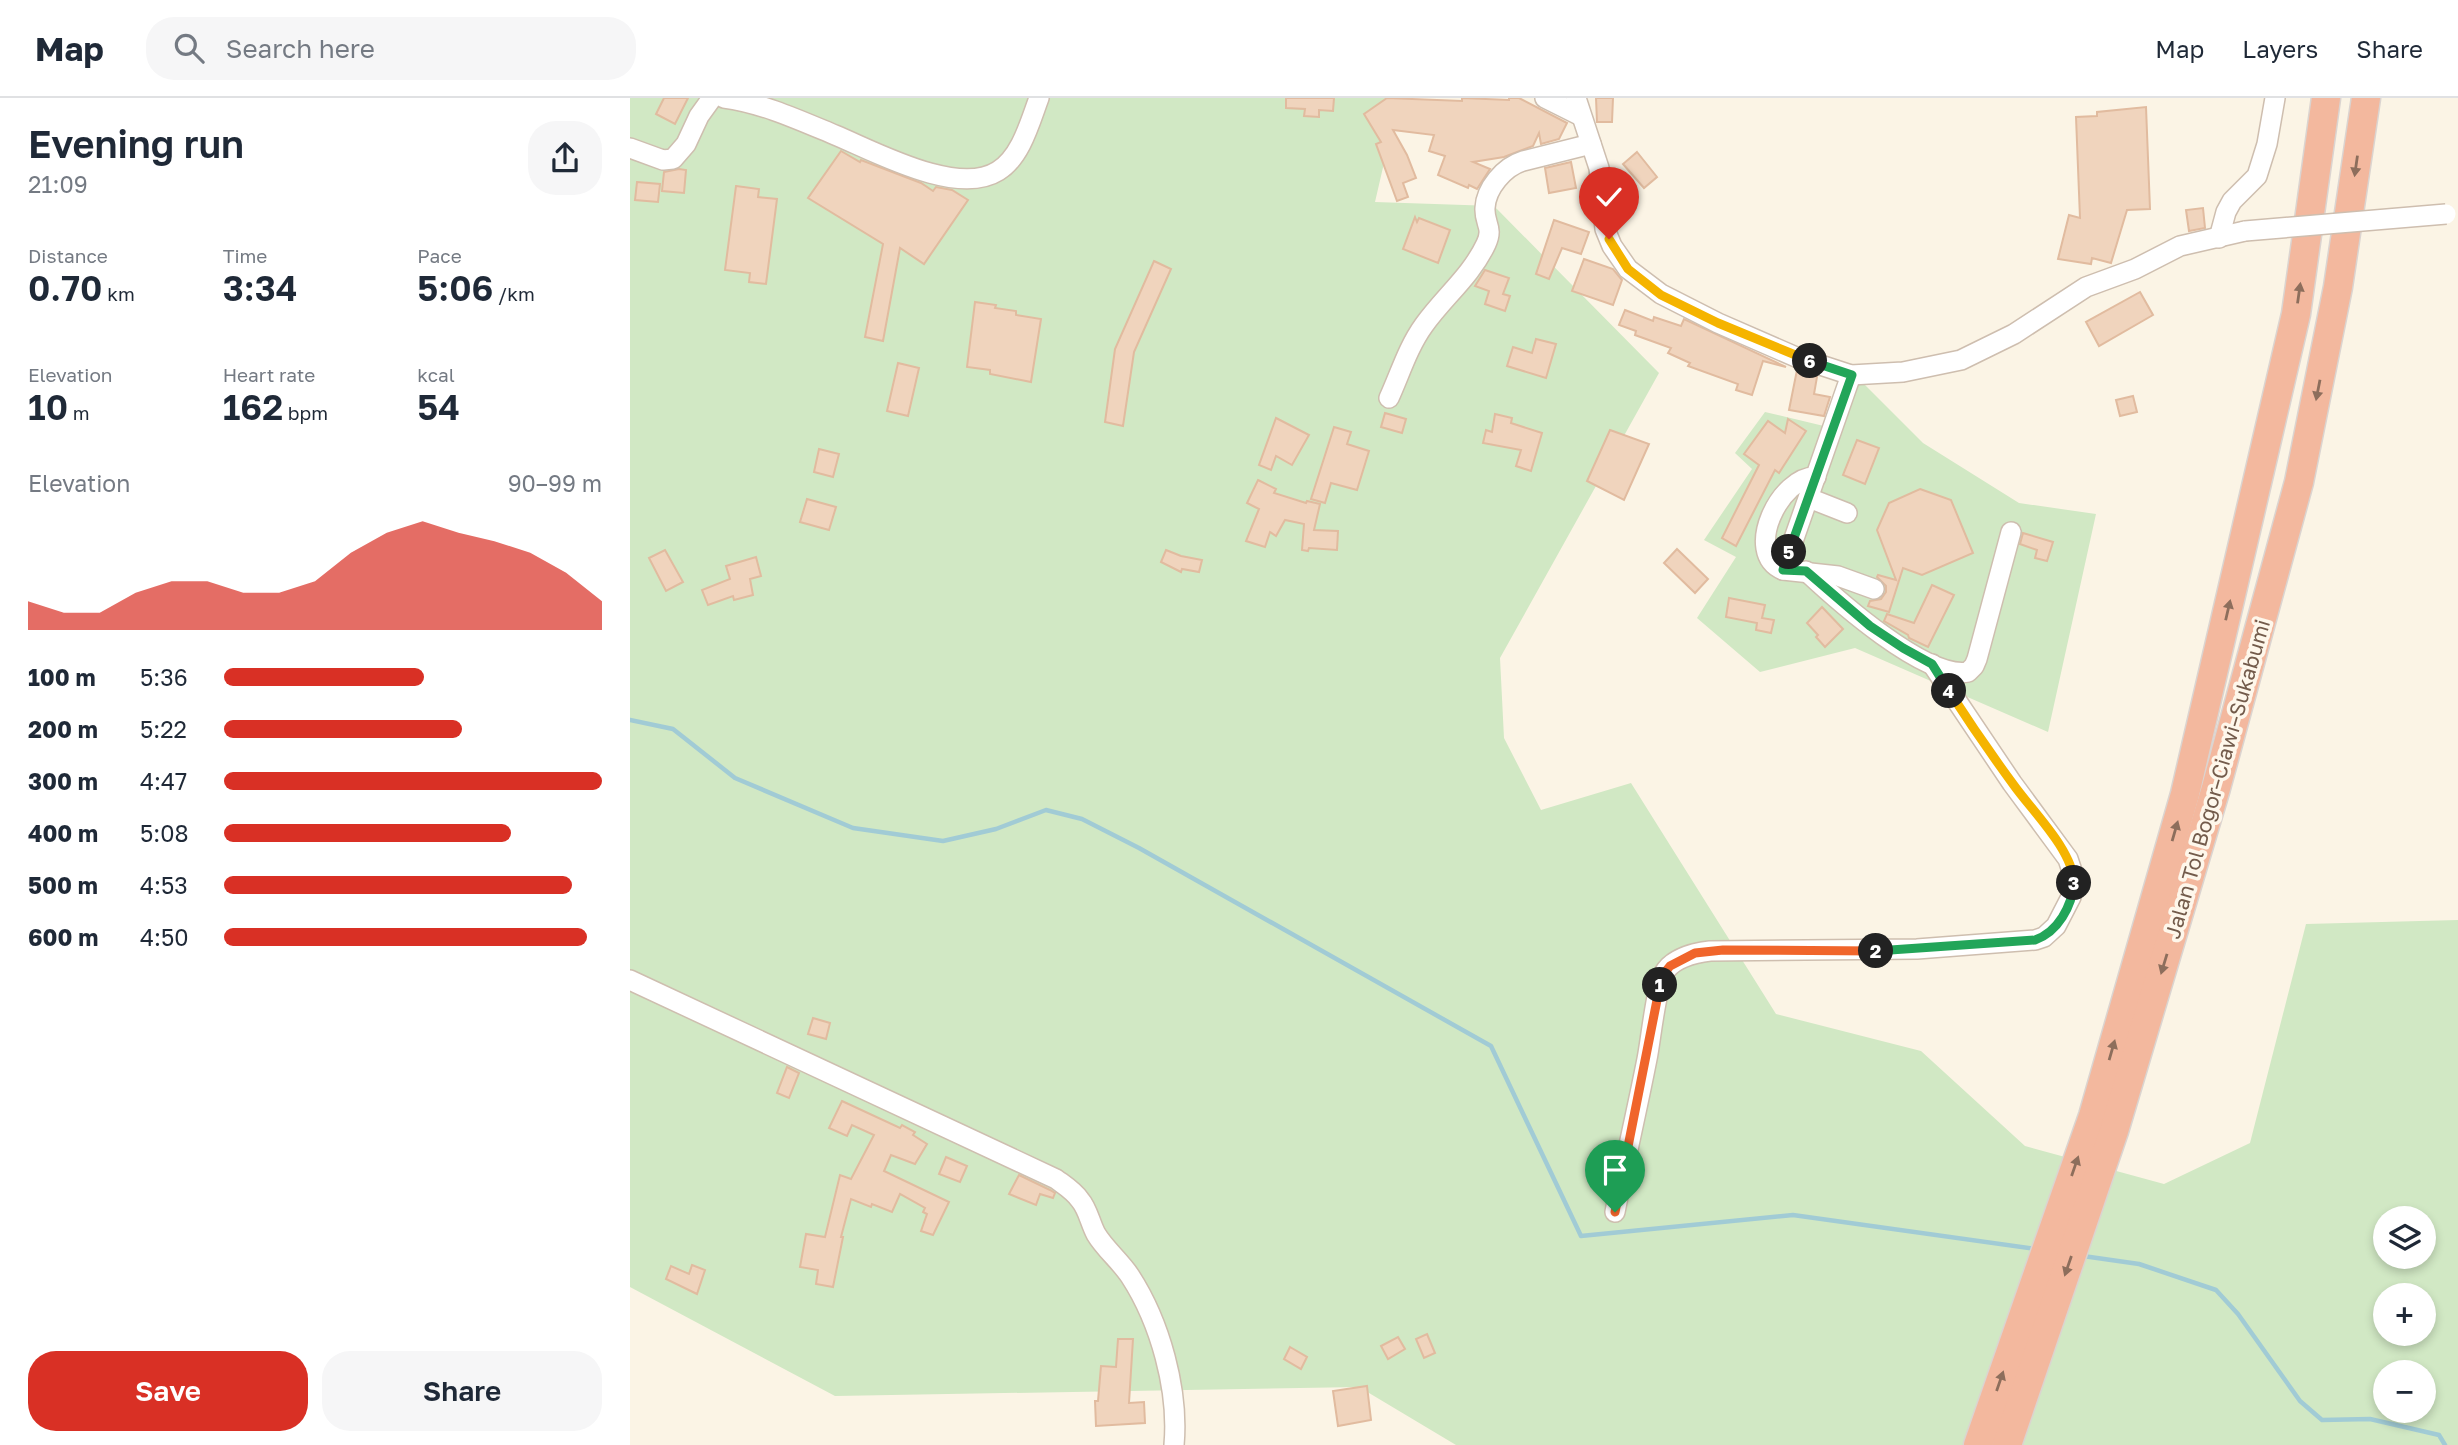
<!DOCTYPE html>
<meta charset="utf-8">
<style>
:root{--surface:#fff;--page:#f6f6f7;--text:#1f2937;--muted:#747a83;--line:#e0e1e3;--accent:#d93025}
body{margin:0;font-family:"Golos Text",sans-serif;background:var(--page);color:var(--text);height:100vh;display:flex;flex-direction:column;font-size:26px;white-space:nowrap}
*{box-sizing:border-box;margin:0}
p{font-size:23px;color:var(--muted)}
.icon{flex:none;width:38px;height:38px;fill:none;stroke:currentColor;stroke-width:2;stroke-linecap:round;stroke-linejoin:round}
.map{position:relative;flex:1;overflow:hidden}
.panel{display:flex;flex-direction:column;background:var(--surface);width:630px}
.panel>*{flex:none}
.fabs{position:absolute;left:1743px;top:1108px;display:grid;gap:14px}
.fabs a{display:grid;place-items:center;width:63px;height:63px;border-radius:50%;background:var(--surface);box-shadow:0 4px 10px #0003;font-size:35px}
.pin{position:absolute;display:grid;place-items:center;width:60px;height:60px;color:#fff;margin:-72px -30px;border-radius:50% 50% 50% 0;rotate:-45deg;box-shadow:0 0 7px #0007}
.pin .icon{rotate:45deg}
.km{position:absolute;width:35px;height:35px;margin:-18px;border-radius:50%;background:#222;color:#fff;font-size:19px;line-height:35px;text-align:center}
.round{display:grid;place-items:center;flex:none;width:74px;height:74px;border-radius:28px;background:var(--page)}
.overview{display:flex;align-items:center;justify-content:space-between;height:119px;padding:0 28px}
h1{font-size:38px;font-weight:600;line-height:52px}
.stats{display:grid;grid-template-columns:repeat(3,1fr);gap:10px;height:119px;padding:7px 28px}
.stats div{display:grid;align-content:center}
.stats b{font-size:35px;font-weight:600}
.stats small{font-size:19px;font-weight:400}
.stats p{font-size:19px}
.chart{height:196px;padding:14px 28px}
.chart p{display:flex;justify-content:space-between}
.chart svg{width:100%;height:126px;margin-top:7px;fill:var(--accent);opacity:.7}
.cta{display:flex;gap:14px;margin-top:auto;padding:14px 28px}
.cta a{flex:1;height:80px;border-radius:28px;background:var(--accent);color:#fff;font-size:28px;font-weight:600;line-height:80px;text-align:center}
.cta a+a{background:var(--page);color:var(--text)}
ul{padding:0 28px;list-style:none;font-size:23px}
li{display:grid;grid-template-columns:112px 84px 1fr;align-items:center;height:52px}
li i{height:18px;border-radius:9px;background:var(--accent)}
header{display:flex;align-items:center;gap:42px;box-sizing:border-box;height:98px;padding:0 35px;background:var(--surface);border-bottom:2px solid var(--line)}
header strong{font-size:33px}
nav{display:flex;gap:38px;margin-inline-start:auto;font-size:24px}
.search{width:490px;height:63px;background:var(--page);display:flex;align-items:center;gap:18px;box-sizing:border-box;padding:0 24px;border-radius:28px;color:var(--muted);font-size:26px}
main{display:flex;flex:1;min-height:0}
.map>svg:first-child{display:block}
</style>
<header>
<strong>Map</strong>
<div class="search"><svg class="icon" aria-label="search" viewBox="0 0 24 24"><circle cx="10" cy="10" r="6"/><path d="M15 15l6 6"/></svg>Search here</div>
<nav><a>Map</a><a>Layers</a><a>Share</a></nav>
</header>
<main>
<section class="panel">
<div class="overview"><div><h1>Evening run</h1><p>21:09</p></div><a class="round"><svg class="icon" aria-label="share" viewBox="0 0 24 24"><path d="M12 15V3M7 8l5-5 5 5M5 13v7h14v-7"/></svg></a></div>
<div class="stats">
<div><p>Distance</p><b>0.70<small> km</small></b></div>
<div><p>Time</p><b>3:34</b></div>
<div><p>Pace</p><b>5:06<small> /km</small></b></div>
</div>
<div class="stats">
<div><p>Elevation</p><b>10<small> m</small></b></div>
<div><p>Heart rate</p><b>162<small> bpm</small></b></div>
<div><p>kcal</p><b>54</b></div>
</div>
<div class="chart"><p><span>Elevation</span>90–99 m</p>
<svg viewBox="0 0 160 44" preserveAspectRatio="none"><path d="M0 44V34L10 38L20 38L30 31L40 27L50 27L60 31L70 31L80 27L90 17L100 10L110 6L120 10L130 13L140 17L150 24L160 34V44z"/></svg>
</div>
<ul>
<li><b>100 m</b>5:36<i style="width:53%"></i></li>
<li><b>200 m</b>5:22<i style="width:63%"></i></li>
<li><b>300 m</b>4:47<i style="width:100%"></i></li>
<li><b>400 m</b>5:08<i style="width:76%"></i></li>
<li><b>500 m</b>4:53<i style="width:92%"></i></li>
<li><b>600 m</b>4:50<i style="width:96%"></i></li>
</ul>
<div class="cta"><a>Save</a><a>Share</a></div>
</section>
<div class="map">
<svg width="1828" height="1347" viewBox="0 0 1828 1347">
<rect width="100%" height="100%" fill="#fbf4e5"/>
<g fill="#d1e8c4" fill-rule="evenodd">
<path d="M0,0H769L745,104L864,108L1029,275L870,560L874,640L911,712L1001,685L1146,916L1291,953L1395,1048L1534,1086L1620,1045L1676,826L1828,822V1347H826L729,1289L205,1298L0,1189ZM1755,1120H1794V1158H1755ZM1755,1197H1794V1236H1755ZM1755,1274H1794V1312H1755Z"/>
<polygon points="1214,287 1235,287 1293,345 1389,405 1466,416 1418,634 1225,550 1130,574 1067,520 1106,459 1074,442 1122,371 1105,355 1135,314 1198,329"/>
</g>
<g fill="none" stroke-linecap="round" stroke-linejoin="round">
<g stroke="#a1cbd5" stroke-width="4.5">
<polyline points="0,622 43,631 105,680 223,730 313,743 366,731 416,712 452,721 509,750 861,948 951,1138 1163,1117 1406,1151"/>
<polyline points="1453,1158 1509,1166 1586,1192 1608,1216 1670,1303 1692,1322 1740,1321 1809,1337 1815,1347"/>
</g>
</g>
<g fill="#f0d4bd" stroke="#e1bb9f" stroke-width="2">
<polygon points="34,0 58,0 45,26 26,16"/>
<polygon points="656,0 704,0 703,13 689,12 689,19 674,18 675,11 656,10"/>
<polygon points="757,0 832,3 832,0 879,2 879,0 889,0 937,25 929,41 911,46 909,35 903,48 874,59 843,64 860,71 847,91 839,87 838,90 808,77 815,58 799,53 804,37 763,32 777,57 786,80 773,85 778,99 767,103 746,46 751,44 734,16"/>
<polygon points="966,0 983,0 982,24 967,24"/>
<polygon points="1516,9 1520,111 1497,112 1481,165 1462,160 1461,166 1428,161 1439,117 1450,120 1446,19 1467,18 1467,14"/>
<polygon points="211,53 230,64 231,62 291,85 303,93 306,89 322,92 338,102 294,166 270,150 253,243 235,239 253,146 178,100"/>
<polygon points="1007,54 1027,79 1014,90 993,66"/>
<polygon points="941,64 946,90 919,95 915,70"/>
<polygon points="49,71 56,72 54,95 32,93 34,74"/>
<polygon points="7,84 30,86 28,104 5,102"/>
<polygon points="106,88 129,91 128,99 147,101 136,186 119,184 120,175 95,172"/>
<polygon points="1573,110 1575,130 1559,133 1556,112"/>
<polygon points="785,119 787,124 789,120 820,132 808,165 773,151"/>
<polygon points="924,122 959,134 951,156 932,150 919,181 906,176"/>
<polygon points="954,161 983,171 992,182 983,207 942,193"/>
<polygon points="524,163 541,171 504,254 493,328 475,324 485,251"/>
<polygon points="855,172 879,180 873,196 880,198 875,213 855,206 859,193 845,188"/>
<polygon points="1510,194 1523,217 1469,248 1456,224"/>
<polygon points="345,204 366,207 365,210 386,213 386,217 411,221 401,284 360,276 360,272 337,269"/>
<polygon points="995,212 1023,223 1024,219 1051,228 1054,221 1156,269 1133,263 1122,297 1106,292 1108,286 1058,268 1060,265 1038,255 1041,250 1005,237 1006,233 989,227"/>
<polygon points="906,241 926,246 916,280 877,268 883,249 902,255"/>
<polygon points="268,265 289,270 278,318 257,313"/>
<polygon points="1167,272 1187,279 1184,296 1200,299 1194,318 1159,312"/>
<polygon points="1503,298 1507,314 1490,318 1486,302"/>
<polygon points="755,315 776,321 772,335 751,329"/>
<polygon points="865,316 882,320 881,325 912,335 901,373 886,368 891,352 853,345 856,332 862,334"/>
<polygon points="646,320 679,337 662,367 646,358 641,372 629,367"/>
<polygon points="1158,321 1176,333 1149,375 1145,372 1106,448 1092,440 1129,367 1114,356 1138,323 1155,335"/>
<polygon points="704,329 721,334 717,346 739,353 727,392 701,385 695,405 681,401"/>
<polygon points="980,332 1019,346 994,402 957,383"/>
<polygon points="1227,342 1249,350 1235,386 1213,377"/>
<polygon points="189,351 209,356 203,379 184,374"/>
<polygon points="628,382 646,391 644,395 676,405 677,403 690,406 684,432 708,433 707,452 679,450 678,453 672,452 674,426 655,422 646,438 640,434 635,449 616,443 629,411 617,405"/>
<polygon points="1290,391 1321,402 1343,455 1292,477 1273,470 1259,514 1238,508 1240,503 1251,501 1256,494 1256,488 1247,479 1248,477 1266,482 1247,432 1259,405"/>
<polygon points="177,401 206,409 199,432 170,424"/>
<polygon points="1393,435 1423,444 1417,463 1405,460 1407,452 1390,446"/>
<polygon points="1047,451 1078,481 1065,495 1034,465"/>
<polygon points="35,452 53,484 36,493 19,460"/>
<polygon points="536,452 551,458 572,462 569,474 552,471 551,474 531,464"/>
<polygon points="126,459 131,478 120,481 123,497 104,502 103,498 78,507 72,492 100,481 96,468"/>
<polygon points="1302,487 1324,497 1298,549 1279,540 1278,537 1254,523 1257,516 1284,525"/>
<polygon points="1099,500 1135,507 1132,520 1144,522 1141,535 1126,532 1127,525 1096,519"/>
<polygon points="1192,509 1213,531 1195,549 1186,539 1188,537 1177,525"/>
<polygon points="183,920 200,925 196,941 178,936"/>
<polygon points="157,969 169,975 159,1000 147,995"/>
<polygon points="212,1003 270,1030 272,1027 285,1034 283,1037 297,1046 285,1066 261,1057 254,1073 319,1104 303,1137 291,1133 297,1116 293,1114 295,1110 270,1096 262,1114 242,1106 241,1109 221,1101 211,1139 213,1139 203,1189 186,1186 188,1172 170,1169 176,1136 195,1139 210,1077 221,1081 244,1037 222,1027 217,1038 199,1030"/>
<polygon points="316,1059 337,1068 330,1084 309,1076"/>
<polygon points="389,1077 420,1092 425,1095 423,1100 410,1096 406,1107 379,1096"/>
<polygon points="62,1167 75,1172 67,1196 36,1181 41,1168 59,1176"/>
<polygon points="797,1236 805,1255 794,1260 786,1241"/>
<polygon points="768,1239 775,1251 758,1261 751,1248"/>
<polygon points="488,1241 503,1241 499,1305 514,1304 515,1325 466,1328 465,1303 468,1303 471,1268 486,1269"/>
<polygon points="660,1249 677,1259 671,1271 654,1261"/>
<polygon points="737,1288 741,1322 708,1328 703,1293"/>
</g>
<g fill="none" stroke-linecap="round" stroke-linejoin="round">
<g stroke="#cebeaf" stroke-width="22">
<g id="minor">
<path d="M94,0C132,5 169,22 205,37C244,53 327,99 368,73C391,59 400,24 409,0"/>
<polyline points="915,0 951,18"/>
<polyline points="946,0 969,70 975,131 982,148 998,171 1031,196 1088,225 1166,259 1221,277 1273,274 1331,262 1384,236 1456,189 1505,171 1550,148 1615,133"/>
<polyline points="0,50 33,62 43,61 56,46 69,18 82,0"/>
<polyline points="1589,140 1596,114 1602,103 1627,78 1637,46 1645,0"/>
<polyline points="1221,277 1153,472 1208,478 1244,491"/>
<path d="M759,300C770,276 778,249 794,227C814,199 841,178 856,146C864,129 854,126 855,110C856,90 874,69 893,63L961,46"/>
<polyline points="1179,400 1217,415"/>
<path d="M1153,472C1112,455 1151,377 1186,379"/>
<path d="M1176,473C1207,502 1295,581 1338,574L1344,568L1347,561L1381,434"/>
<path d="M0,882L426,1081C434,1087 444,1093 450,1102C458,1111 460,1125 466,1136C475,1151 490,1163 500,1178C530,1224 549,1292 544,1347"/>
<path d="M985,1114C995,1063 1007,1012 1017,961C1021,942 1026,885 1036,872C1046,859 1064,855 1080,853L1287,851L1405,842L1414,839L1426,828L1441,799L1443,776L1438,761L1382,685L1302,566"/>
</g>
</g>
<g stroke="#dbd4d0" stroke-width="31">
<g id="highway">
<polyline points="1348,1347 1463,1018 1555,696 1666,216 1696,0"/>
<polyline points="1377,1347 1484,1033 1586,690 1669,384 1708,189 1736,0"/>
</g>
</g>
<use href="#minor" stroke="#fff" stroke-width="19"/>
<use href="#highway" stroke="#f3b89e" stroke-width="28"/>
<g stroke="#cebeaf" stroke-width="22" stroke-linecap="butt">
<polyline id="minor-bridge" points="1615,133 1816,116"/>
</g>
<use href="#minor-bridge" stroke="#fff" stroke-width="19"/>
</g>
<defs><path id="oneway-solid" d="M-6-.8H1V-3.2L6.5 0L1 3.2V.8H-6Z" transform="scale(1.75)"/></defs>
<g fill="#8d6e5c">
<use href="#oneway-solid" transform="translate(1726 68) rotate(98)"/>
<use href="#oneway-solid" transform="translate(1669 195) rotate(-82)"/>
<use href="#oneway-solid" transform="translate(1688 292) rotate(101)"/>
<use href="#oneway-solid" transform="translate(1598 512) rotate(-77)"/>
<use href="#oneway-solid" transform="translate(1545 733) rotate(-74)"/>
<use href="#oneway-solid" transform="translate(1534 866) rotate(107)"/>
<use href="#oneway-solid" transform="translate(1482 952) rotate(-74)"/>
<use href="#oneway-solid" transform="translate(1445 1068) rotate(-71)"/>
<use href="#oneway-solid" transform="translate(1438 1168) rotate(109)"/>
<use href="#oneway-solid" transform="translate(1370 1283) rotate(-71)"/>
</g>
<g fill="none" stroke-linecap="round" stroke-linejoin="round">
<g stroke="#fff" stroke-width="14">
<polyline id="split-1" points="985,1114 1030,887"/>
</g>
<g stroke="#fff" stroke-width="14">
<polyline id="split-2" points="1030,887 1033,877 1040,868 1065,855 1093,852 1246,853"/>
</g>
<g stroke="#fff" stroke-width="14">
<path id="split-3" d="M1246,853L1405,842C1428,834 1442,808 1444,785"/>
</g>
<g stroke="#fff" stroke-width="14">
<path id="split-4" d="M1319,593C1339,624 1361,656 1383,686C1402,713 1443,752 1444,785"/>
</g>
<g stroke="#fff" stroke-width="14">
<polyline id="split-5" points="1159,454 1153,472 1176,473 1240,528 1273,550 1302,566 1319,593"/>
</g>
<g stroke="#fff" stroke-width="14">
<polyline id="split-6" points="1159,454 1222,277 1180,263"/>
</g>
<g stroke="#fff" stroke-width="14">
<polyline id="split-7" points="979,141 998,171 1031,197 1088,225 1180,263"/>
</g>
<use href="#split-1" stroke="#f0652b" stroke-width="9"/>
<use href="#split-2" stroke="#f0652b" stroke-width="9"/>
<use href="#split-3" stroke="#22a559" stroke-width="9"/>
<use href="#split-4" stroke="#f5b400" stroke-width="9"/>
<use href="#split-5" stroke="#22a559" stroke-width="9"/>
<use href="#split-6" stroke="#22a559" stroke-width="9"/>
<use href="#split-7" stroke="#f5b400" stroke-width="9"/>
</g>
<g text-anchor="middle" dominant-baseline="central" stroke-width="7" stroke-linejoin="round" paint-order="stroke">
<g font-size="21" fill="#735b4b" stroke="#fef7eb">
<text transform="translate(1587 681) rotate(-74)">Jalan Tol Bogor–Ciawi–Sukabumi</text>
</g>
</g>
</svg>
<div class="fabs">
<a><svg class="icon" aria-label="layers" viewBox="0 0 24 24"><path d="M12 4l9 5-9 5-9-5zM3 14l9 5 9-5"/></svg></a>
<a>+</a>
<a>−</a>
</div>
<div class="pin" style="left:985px;top:1114px;background:#1e9e55"><svg class="icon" aria-label="arrive" viewBox="0 0 24 24"><path d="M6 21V4h12l-3 4 3 4H6"/></svg></div>
<div class="pin" style="left:979px;top:141px;background:#d93025"><svg class="icon" aria-label="check" viewBox="0 0 24 24"><path d="M5 12l5 5 9-10"/></svg></div>
<b class="km" style="left:1030px;top:887px">1</b>
<b class="km" style="left:1246px;top:853px">2</b>
<b class="km" style="left:1444px;top:785px">3</b>
<b class="km" style="left:1319px;top:593px">4</b>
<b class="km" style="left:1159px;top:454px">5</b>
<b class="km" style="left:1180px;top:263px">6</b>
</div>
</main>
